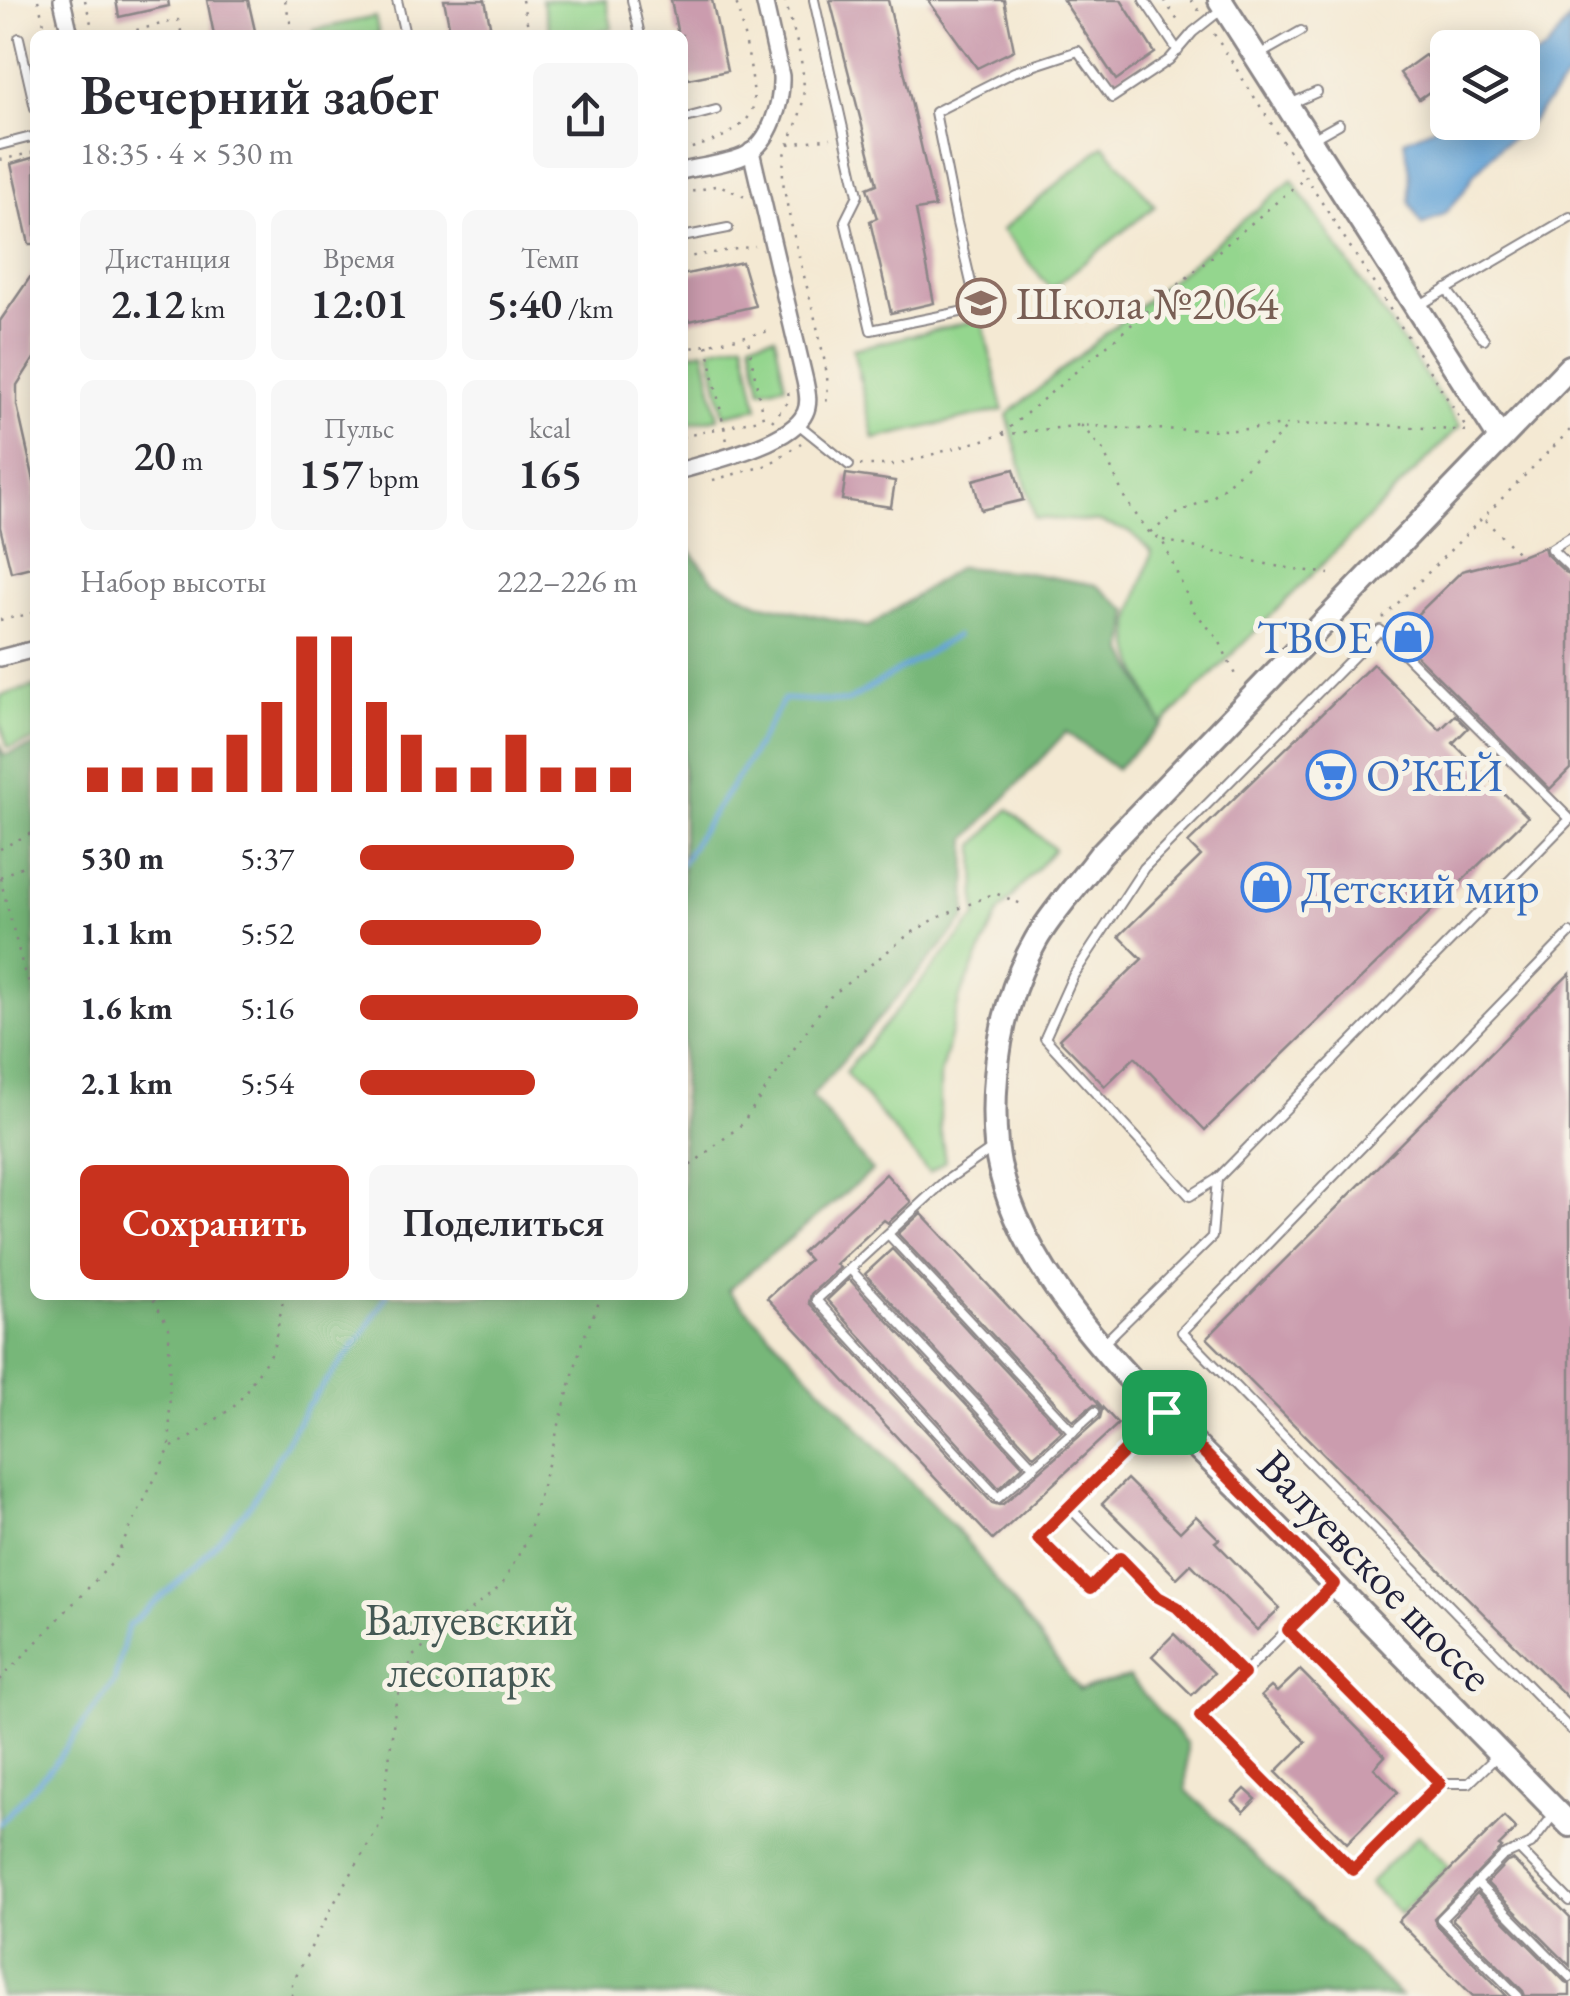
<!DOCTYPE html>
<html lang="ru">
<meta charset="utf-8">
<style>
:root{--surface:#fff;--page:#f7f7f7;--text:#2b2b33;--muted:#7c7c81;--accent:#c8321e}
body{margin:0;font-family:"EB Garamond",serif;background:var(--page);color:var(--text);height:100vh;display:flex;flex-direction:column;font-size:38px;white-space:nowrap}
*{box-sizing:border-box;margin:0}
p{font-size:32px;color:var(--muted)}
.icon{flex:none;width:55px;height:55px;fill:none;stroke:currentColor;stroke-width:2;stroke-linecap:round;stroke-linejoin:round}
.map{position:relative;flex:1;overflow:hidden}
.details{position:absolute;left:30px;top:30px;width:658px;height:1270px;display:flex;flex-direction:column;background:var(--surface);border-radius:15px;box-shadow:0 5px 25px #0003}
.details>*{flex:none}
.tools{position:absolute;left:1430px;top:30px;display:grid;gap:20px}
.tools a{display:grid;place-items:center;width:110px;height:110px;border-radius:15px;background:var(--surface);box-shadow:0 5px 25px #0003;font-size:50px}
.pin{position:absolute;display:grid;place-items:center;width:85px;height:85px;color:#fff;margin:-42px;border-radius:20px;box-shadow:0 5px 15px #0006}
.round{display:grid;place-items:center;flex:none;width:105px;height:105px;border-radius:15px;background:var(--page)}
.summary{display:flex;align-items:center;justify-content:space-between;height:170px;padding:0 50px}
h1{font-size:55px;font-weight:600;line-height:75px}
.metrics{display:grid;grid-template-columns:repeat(3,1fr);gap:15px;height:170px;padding:10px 50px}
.metrics div{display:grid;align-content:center;border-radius:15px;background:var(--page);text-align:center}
.metrics b{font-size:42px;font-weight:600}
.metrics small{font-size:28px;font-weight:400}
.metrics p{font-size:28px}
.chart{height:280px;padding:20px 50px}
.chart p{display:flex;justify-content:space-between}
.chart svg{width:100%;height:180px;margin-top:10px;stroke:var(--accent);stroke-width:6}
.action{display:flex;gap:20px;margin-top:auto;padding:20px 50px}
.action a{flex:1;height:115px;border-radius:15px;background:var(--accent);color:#fff;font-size:40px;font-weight:600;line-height:115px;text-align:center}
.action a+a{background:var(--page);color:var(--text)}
ul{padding:0 50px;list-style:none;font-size:32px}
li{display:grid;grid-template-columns:160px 120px 1fr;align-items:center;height:75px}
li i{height:25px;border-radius:12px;background:var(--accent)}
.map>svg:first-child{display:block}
</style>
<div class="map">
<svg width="1570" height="1996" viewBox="0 0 1570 1996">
<rect width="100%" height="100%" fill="#f7f3e8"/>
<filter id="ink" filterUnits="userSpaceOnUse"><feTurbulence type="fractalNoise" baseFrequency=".01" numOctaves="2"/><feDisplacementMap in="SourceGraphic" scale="20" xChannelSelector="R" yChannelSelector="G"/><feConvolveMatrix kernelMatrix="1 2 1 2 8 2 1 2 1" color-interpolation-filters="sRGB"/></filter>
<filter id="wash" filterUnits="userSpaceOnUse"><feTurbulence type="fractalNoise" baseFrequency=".0048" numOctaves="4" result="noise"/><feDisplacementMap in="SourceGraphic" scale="40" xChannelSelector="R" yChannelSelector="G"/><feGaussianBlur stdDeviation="2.25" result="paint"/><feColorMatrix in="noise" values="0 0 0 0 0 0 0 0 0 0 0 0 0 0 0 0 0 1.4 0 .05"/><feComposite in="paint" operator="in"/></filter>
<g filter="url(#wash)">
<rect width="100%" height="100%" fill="#f4e9d3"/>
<g fill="#94d68e" stroke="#5b7c64" stroke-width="2.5">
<polygon points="542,0 606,0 612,28 584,35 551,35"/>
<polygon points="375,17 379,35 315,35 314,30"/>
<polygon points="1104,145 1155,206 1051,289 1002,230"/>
<path d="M1292,180L1460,426L1162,725C1152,701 1130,662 1130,636C1130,608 1145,578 1152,552L1130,532L1099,522L1035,518L1007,415Z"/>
<polygon points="982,319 1003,410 874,439 853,349"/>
<polygon points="775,336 785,385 761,390 751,341"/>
<polygon points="744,341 758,408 724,415 710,349"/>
<polygon points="704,350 718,418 683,425 683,355"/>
<polygon points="35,686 35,740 8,748 0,722 0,696"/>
<polygon points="1009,809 1054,849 999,912 960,997 940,1076 940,1127 945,1161 929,1173 845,1072 976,917 975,845"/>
<polygon points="1418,1835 1449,1866 1400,1914 1369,1883"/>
</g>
<polygon fill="#77b779" stroke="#4c6c5a" stroke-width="2.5" points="683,542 714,581 759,603 868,627 959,567 1022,572 1096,585 1129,611 1125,651 1162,725 1116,769 1066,732 967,839 966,918 812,1096 872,1171 728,1290 964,1538 1079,1690 1129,1677 1187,1744 1186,1790 1401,1996 0,1996 0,743 4,755 35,746 35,1295 682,1295"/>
<polygon fill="#66a5d8" stroke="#44648a" stroke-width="2.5" points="1570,19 1570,75 1526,128 1500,147 1474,174 1462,194 1444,214 1422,225 1410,203 1410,171 1404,140 1433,128 1447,116 1448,122 1522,122 1523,64 1546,50"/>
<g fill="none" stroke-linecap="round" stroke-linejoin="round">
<g stroke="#66a5d8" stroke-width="5">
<polyline points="682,864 696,839 745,766 784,699 846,702 956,636"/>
<polyline points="0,1823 55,1763 114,1682 128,1626 195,1567 251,1504 307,1406 360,1339 387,1295"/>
</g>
</g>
<g id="blocks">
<g fill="#cb9cae">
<polygon points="116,0 168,0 169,6 119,17"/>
<polygon points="207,0 248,0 256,35 214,35"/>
<polygon points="444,0 485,0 492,35 451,35"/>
<polygon points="671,0 712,0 727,71 688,79 682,55 682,35 678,35"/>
<polygon points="830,0 888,0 935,207 916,210 934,303 891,313 870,221 877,218 867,188 877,184"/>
<polygon points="928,0 1004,0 1014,50 977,68"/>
<polygon points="1063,0 1121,0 1155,53 1116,80"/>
<polygon points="1425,55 1445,81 1419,99 1400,73"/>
<polygon points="35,157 35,244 29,244 11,164"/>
<polygon points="742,262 755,306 690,321 682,313 682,275"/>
<polygon points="35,270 35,357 17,385 17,405 35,485 35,566 11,572 0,527 0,321"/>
<polygon points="1014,469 1023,500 981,510 973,480"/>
<polygon points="846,474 895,481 891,507 842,500"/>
<polygon points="1544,547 1546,554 1565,572 1570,574 1570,769 1550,789 1396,635 1462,571 1521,556"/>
<polygon points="1373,664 1440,730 1455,715 1468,728 1453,743 1528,817 1205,1130 1135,1057 1105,1086 1059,1039 1142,959 1119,936 1201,856 1188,843"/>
<polygon points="1570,973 1570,1700 1207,1338"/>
<polygon points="886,1174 911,1202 888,1223 884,1220 836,1264 840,1268 811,1294 809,1303 992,1503 999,1505 1003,1504 1100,1418 1102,1410 1098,1405 1093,1405 1073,1421 898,1234 921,1213 1118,1424 993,1540 767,1298 809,1260 802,1252"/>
<polygon points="892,1249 1062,1431 1034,1456 865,1274"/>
<polygon points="849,1279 1023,1466 999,1488 827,1300"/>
<polygon points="1127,1479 1180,1532 1196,1516 1219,1539 1215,1542 1280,1608 1257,1630 1191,1564 1177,1578 1102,1504"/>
<polygon points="1174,1634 1214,1673 1192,1695 1152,1656"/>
<polygon points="1300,1670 1385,1756 1374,1768 1398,1792 1347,1843 1276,1772 1306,1742 1261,1696 1271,1687 1277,1692"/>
<polygon points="1245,1789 1256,1799 1244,1812 1233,1801"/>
<polygon points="1504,1817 1516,1829 1499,1846 1502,1848 1434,1918 1436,1924 1507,1996 1473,1996 1398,1921"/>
<polygon points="1513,1860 1570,1917 1570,1966 1487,1883 1507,1862"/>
<polygon points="1477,1893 1565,1982 1570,1984 1570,1996 1525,1996 1523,1991 1452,1919"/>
</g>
</g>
</g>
<g filter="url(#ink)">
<use href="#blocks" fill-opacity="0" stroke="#8b8687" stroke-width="2.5"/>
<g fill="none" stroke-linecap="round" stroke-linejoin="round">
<g stroke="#8b8687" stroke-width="12">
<g id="lane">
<polyline points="397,0 405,35"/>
<polyline points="632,0 640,35"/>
<polyline points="814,0 858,195 845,221 871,330 965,311 975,300 957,223 935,112 1014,72 1078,51 1112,98 1169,60 1193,32 1222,9"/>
<polyline points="1144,0 1178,51"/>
<polyline points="19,38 35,108"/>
<polyline points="1257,56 1301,31"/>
<polyline points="1290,104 1317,92"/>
<polyline points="682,119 716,110"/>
<polyline points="1314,138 1339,124"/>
<polyline points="0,145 35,136"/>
<polyline points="682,237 728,228"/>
<polyline points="1446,289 1484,339"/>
<polyline points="1420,305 1570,217"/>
<polyline points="798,424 849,465"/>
<polyline points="1570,537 1551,549 1570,567"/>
<polygon points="1380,630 1570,819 1217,1179 1190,1196 1045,1038 1073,976 1144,868"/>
<polyline points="1570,933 1182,1332 1570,1729"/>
<polyline points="993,1148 944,1182 816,1300 998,1498 1095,1412"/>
<polyline points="888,1234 1073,1432"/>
<polyline points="850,1269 1034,1467"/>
<polyline points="1104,1343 1212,1237 1217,1179"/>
<polyline points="1161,1415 1069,1507 1158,1597 1177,1607 1244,1674"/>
<polyline points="1069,1507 1038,1538 1089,1589 1120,1559"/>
<polyline points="1288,1630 1440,1783 1353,1870 1200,1716 1332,1586"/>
<polyline points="1440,1783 1469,1783 1496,1757"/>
<polyline points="1519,1849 1570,1901"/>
<polyline points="1477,1883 1570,1977"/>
<polyline points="1518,1996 1441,1919 1503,1856 1531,1844 1555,1813"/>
</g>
</g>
<g stroke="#8b8687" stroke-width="20">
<g id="street">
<polyline points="62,0 70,35"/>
<path d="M682,171C702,166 728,164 746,155C771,141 782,103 781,76L764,0"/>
<path d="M682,470C713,461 792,443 805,413C810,403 807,391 805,381L751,151"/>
<polyline points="0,658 35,649"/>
</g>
</g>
<g stroke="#8b8687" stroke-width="28">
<g id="secondary">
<polyline points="1220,0 1500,438"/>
<path d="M1570,367L1100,855C1080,882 1052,912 1036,940C1013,980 999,1030 996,1077C994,1099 994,1123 996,1145C1013,1286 1167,1415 1263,1512C1366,1616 1468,1721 1570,1825"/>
</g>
</g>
<g stroke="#8b8687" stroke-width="2.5" stroke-dasharray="2.5 8" stroke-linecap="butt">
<polyline points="38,0 47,35"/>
<polyline points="85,0 94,35"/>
<polyline points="285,0 293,35"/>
<polyline points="522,0 530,35"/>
<path d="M785,0C793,31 807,66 803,99C798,135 778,147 784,188C792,236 807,284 818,331C823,356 832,383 825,407"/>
<polyline points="1164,0 1180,24"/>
<polyline points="1191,0 1199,11"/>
<polyline points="1214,34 1468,431"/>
<polyline points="116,35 178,20 182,35"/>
<polyline points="789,144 831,138"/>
<path d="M682,151C705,144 736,136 750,115C762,97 740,23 736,0"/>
<polyline points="0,160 35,152"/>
<polyline points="682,194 719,185 745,197"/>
<polyline points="682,258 755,246"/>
<polyline points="707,345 727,441"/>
<polyline points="682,350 774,330"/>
<polyline points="772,421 787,403 789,390"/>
<polyline points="1081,425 1103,450 1126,501 1149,532 1162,540 1194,611 1219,640 1235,675"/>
<polyline points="1002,434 1305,178"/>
<polyline points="682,437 763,418 747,335"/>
<polyline points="860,465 895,465 1001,435 1081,425 1130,429 1236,430 1289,425 1354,423 1468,431"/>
<polyline points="713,480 768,465 801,443"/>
<polyline points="1485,520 1521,556"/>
<polyline points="1150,532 1180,512 1213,497 1262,453 1289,425"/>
<polyline points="1163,540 1275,566 1329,574"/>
<polyline points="1383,618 1570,430"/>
<polyline points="0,620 35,613"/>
<polyline points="0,849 35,831"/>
<polyline points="0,877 35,860"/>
<polyline points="0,878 24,971 35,996"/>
<polyline points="682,1172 741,1125 830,997 908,935 935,919 995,893 1024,905"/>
<polyline points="172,1447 195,1435 237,1404 273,1351 284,1295"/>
<polyline points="0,1680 114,1561 170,1448 169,1328 151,1295"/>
<polyline points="292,1996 292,1984 333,1905 382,1821 396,1701 413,1656 501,1586 527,1540 582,1342 602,1295"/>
</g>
<use href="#lane" stroke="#fff" stroke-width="8"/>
<use href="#street" stroke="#fff" stroke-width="15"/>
<use href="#secondary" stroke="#fff" stroke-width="22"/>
</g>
</g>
<g fill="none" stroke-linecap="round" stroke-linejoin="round" filter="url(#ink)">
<g stroke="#fff" stroke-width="20">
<polygon id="route" points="1164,1412 1334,1584 1288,1630 1440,1783 1353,1870 1200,1716 1244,1674 1177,1607 1158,1597 1120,1558 1090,1589 1038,1538"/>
</g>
<use href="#route" stroke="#c8321e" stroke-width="12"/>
</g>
<defs>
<g id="school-ring" transform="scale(2.5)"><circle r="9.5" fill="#f7f3e8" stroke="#8d6e63" stroke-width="1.5"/><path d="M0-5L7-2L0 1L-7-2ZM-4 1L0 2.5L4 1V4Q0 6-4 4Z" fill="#8d6e63"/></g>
<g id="shop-ring" transform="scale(2.5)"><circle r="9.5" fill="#f7f3e8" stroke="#3f7fe0" stroke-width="1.5"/><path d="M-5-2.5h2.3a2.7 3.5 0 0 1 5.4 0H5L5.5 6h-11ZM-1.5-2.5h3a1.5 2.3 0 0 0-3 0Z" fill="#3f7fe0"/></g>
<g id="supermarket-ring" transform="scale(2.5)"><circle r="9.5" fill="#f7f3e8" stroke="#3f7fe0" stroke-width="1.5"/><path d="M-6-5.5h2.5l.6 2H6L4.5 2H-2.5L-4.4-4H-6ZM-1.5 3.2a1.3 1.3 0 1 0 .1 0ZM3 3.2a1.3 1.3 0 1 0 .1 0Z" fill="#3f7fe0"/></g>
</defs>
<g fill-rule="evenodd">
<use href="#school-ring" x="981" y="303"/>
<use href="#shop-ring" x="1408" y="637"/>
<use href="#supermarket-ring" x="1331" y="775"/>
<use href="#shop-ring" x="1266" y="887"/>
</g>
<g text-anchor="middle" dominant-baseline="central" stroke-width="10" stroke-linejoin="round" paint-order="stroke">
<g font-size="45" fill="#785e54" stroke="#f7f3e8" text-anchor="start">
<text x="1016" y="303">Школа №2064</text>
</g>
<g font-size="45" fill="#366cbe" stroke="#f7f3e8" text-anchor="start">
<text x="1373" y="637" text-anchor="end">ТВОЕ</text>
<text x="1366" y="775">О’КЕЙ</text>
<text x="1301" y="887">Детский мир</text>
</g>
<g font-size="45" fill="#22223b" stroke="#f7f3e8">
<text transform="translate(1376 1570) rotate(46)">Валуевское шоссе</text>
</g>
<g font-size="45" fill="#445854" stroke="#f7f3e8">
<text x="469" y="1619">Валуевский<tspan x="469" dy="52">лесопарк</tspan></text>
</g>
</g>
</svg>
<div class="tools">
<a><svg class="icon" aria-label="layers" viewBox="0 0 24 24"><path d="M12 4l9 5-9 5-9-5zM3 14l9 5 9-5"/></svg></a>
</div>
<div class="pin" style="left:1164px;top:1412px;background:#1e9e55"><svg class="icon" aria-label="arrive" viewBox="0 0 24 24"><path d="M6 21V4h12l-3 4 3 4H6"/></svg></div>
<section class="details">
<div class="summary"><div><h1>Вечерний забег</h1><p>18:35 · 4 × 530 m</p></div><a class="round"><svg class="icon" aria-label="share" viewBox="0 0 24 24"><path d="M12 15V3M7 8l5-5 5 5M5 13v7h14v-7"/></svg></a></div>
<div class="metrics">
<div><p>Дистанция</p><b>2.12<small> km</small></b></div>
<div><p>Время</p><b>12:01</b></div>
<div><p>Темп</p><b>5:40<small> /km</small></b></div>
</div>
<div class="metrics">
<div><b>20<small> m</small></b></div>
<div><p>Пульс</p><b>157<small> bpm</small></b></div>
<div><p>kcal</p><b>165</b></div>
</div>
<div class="chart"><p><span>Набор высоты</span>222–226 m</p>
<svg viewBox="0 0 160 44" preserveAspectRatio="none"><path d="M5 44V38M15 44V38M25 44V38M35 44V38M45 44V30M55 44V22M65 44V6M75 44V6M85 44V22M95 44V30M105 44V38M115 44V38M125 44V30M135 44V38M145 44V38M155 44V38"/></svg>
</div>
<ul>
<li><b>530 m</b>5:37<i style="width:77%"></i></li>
<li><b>1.1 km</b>5:52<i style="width:65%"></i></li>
<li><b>1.6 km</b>5:16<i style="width:100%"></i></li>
<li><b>2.1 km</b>5:54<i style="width:63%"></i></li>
</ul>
<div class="action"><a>Сохранить</a><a>Поделиться</a></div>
</section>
</div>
